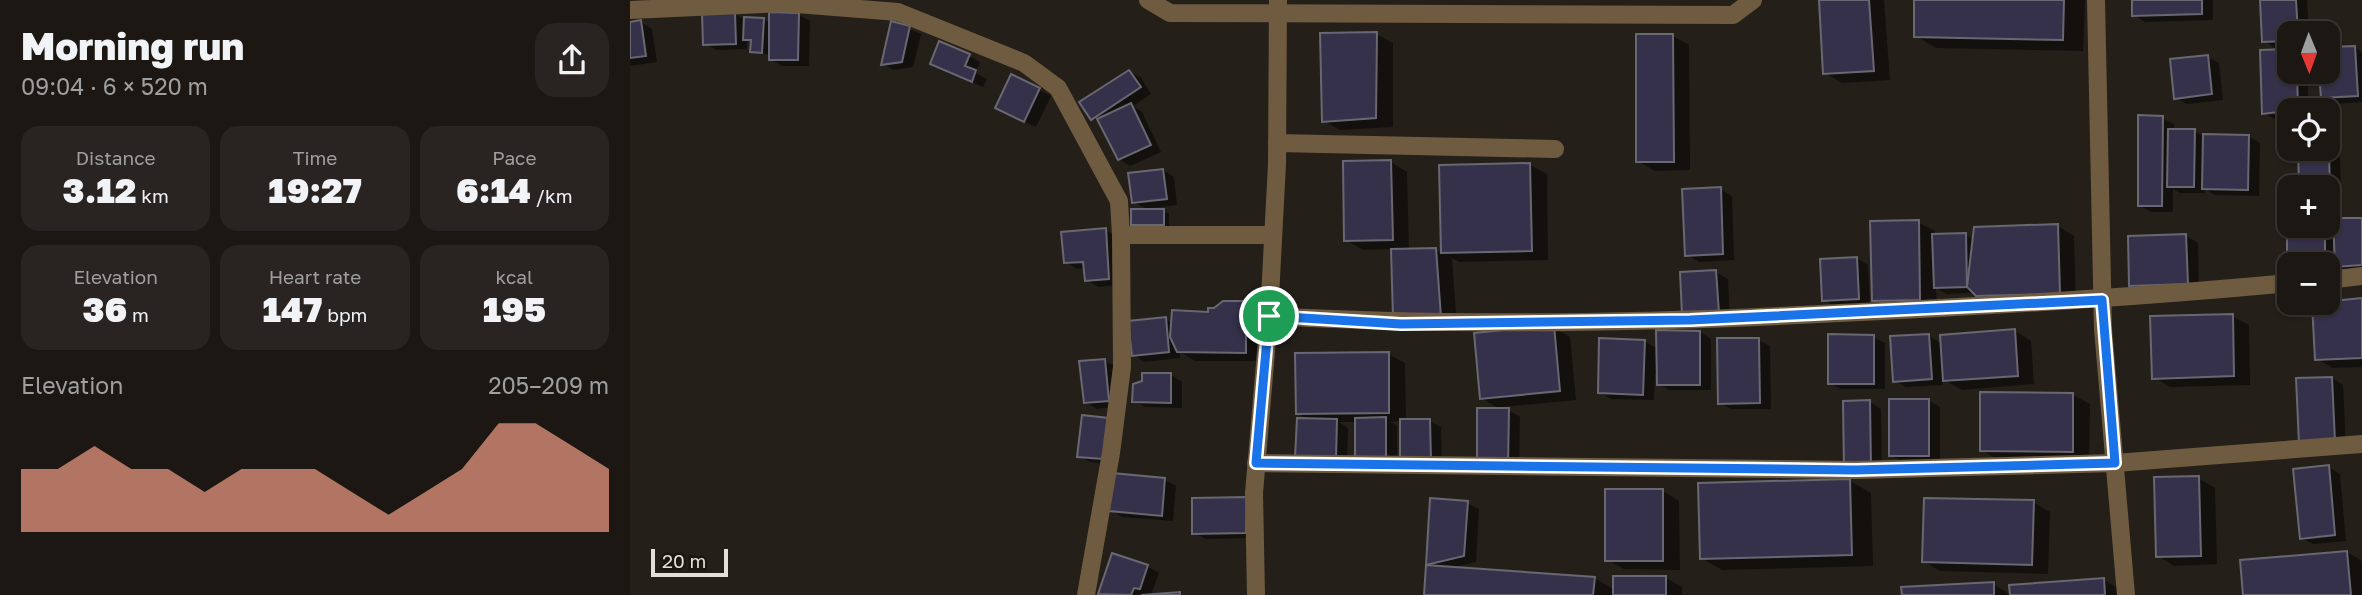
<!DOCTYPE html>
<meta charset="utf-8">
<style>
:root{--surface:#1c1713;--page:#292421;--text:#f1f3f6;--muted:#a09fa0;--line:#3a3633;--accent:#f49e86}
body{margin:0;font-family:"Golos Text",sans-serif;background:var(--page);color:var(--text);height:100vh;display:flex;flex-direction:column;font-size:26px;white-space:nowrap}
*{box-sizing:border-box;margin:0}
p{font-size:23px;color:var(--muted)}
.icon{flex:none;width:38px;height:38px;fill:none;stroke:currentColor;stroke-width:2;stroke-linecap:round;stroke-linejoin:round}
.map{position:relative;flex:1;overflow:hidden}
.drawer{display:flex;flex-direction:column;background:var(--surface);width:630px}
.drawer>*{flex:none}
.needle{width:46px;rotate:179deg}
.tools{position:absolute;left:1647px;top:21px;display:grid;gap:14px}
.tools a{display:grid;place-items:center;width:63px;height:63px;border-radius:14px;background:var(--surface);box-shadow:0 2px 5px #0004,0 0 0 2px var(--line);font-size:35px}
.scale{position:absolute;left:21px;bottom:18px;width:77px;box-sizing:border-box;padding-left:7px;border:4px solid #e3dfdb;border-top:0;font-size:19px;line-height:24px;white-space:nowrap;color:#e3dfdb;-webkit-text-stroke:5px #1c1610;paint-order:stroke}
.pin{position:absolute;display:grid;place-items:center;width:60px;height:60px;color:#fff;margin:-30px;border:4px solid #fff;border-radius:50%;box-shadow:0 2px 7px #0007}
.round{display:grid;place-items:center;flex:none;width:74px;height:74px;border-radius:21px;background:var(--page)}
.headline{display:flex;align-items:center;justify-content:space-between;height:119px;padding:0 21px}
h1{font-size:38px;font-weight:800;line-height:52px}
.stats{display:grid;grid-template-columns:repeat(3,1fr);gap:10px;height:119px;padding:7px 21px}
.stats div{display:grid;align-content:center;border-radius:18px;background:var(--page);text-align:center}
.stats b{font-size:35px;font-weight:800}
.stats small{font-size:19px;font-weight:400}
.stats p{font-size:19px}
.chart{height:196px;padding:14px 21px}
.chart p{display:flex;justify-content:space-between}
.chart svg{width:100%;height:126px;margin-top:7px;fill:var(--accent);opacity:.7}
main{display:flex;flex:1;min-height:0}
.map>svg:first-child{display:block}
</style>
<main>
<section class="drawer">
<div class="headline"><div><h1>Morning run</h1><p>09:04 · 6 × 520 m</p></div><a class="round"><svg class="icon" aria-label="share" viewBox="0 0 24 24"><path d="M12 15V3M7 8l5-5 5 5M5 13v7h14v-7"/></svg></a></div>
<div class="stats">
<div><p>Distance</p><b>3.12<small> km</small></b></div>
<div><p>Time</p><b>19:27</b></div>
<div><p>Pace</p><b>6:14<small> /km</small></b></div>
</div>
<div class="stats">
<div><p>Elevation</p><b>36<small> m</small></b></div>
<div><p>Heart rate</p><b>147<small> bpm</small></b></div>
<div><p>kcal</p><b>195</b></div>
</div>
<div class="chart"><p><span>Elevation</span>205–209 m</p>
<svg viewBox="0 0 160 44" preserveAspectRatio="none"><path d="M0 44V22L10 22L20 14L30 22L40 22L50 30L60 22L70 22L80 22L90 30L100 38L110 30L120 22L130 6L140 6L150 14L160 22V44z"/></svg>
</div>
</section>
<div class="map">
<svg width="1732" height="595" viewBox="0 0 1732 595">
<rect width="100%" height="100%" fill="#251f19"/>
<g fill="#0007">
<polygon points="1190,0 1254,0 1260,80 1212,83 1195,73"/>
<polygon points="1286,0 1455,0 1453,51 1306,48 1286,36"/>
<polygon points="1503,0 1583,0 1583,20 1515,22 1504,15"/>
<polygon points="1632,0 1677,0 1679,33 1659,33 1659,47 1645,48 1634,41"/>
<polygon points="105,14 115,20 133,19 140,23 168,14 180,21 179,66 152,66 140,59 140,55 122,51 122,42 117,40 117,49 87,50 75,44"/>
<polygon points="11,22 22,29 27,62 0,66 0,23"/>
<polygon points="263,23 291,34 283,67 264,70 253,64"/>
<polygon points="746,34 763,43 763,127 710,130 694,121"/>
<polygon points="1043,36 1059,45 1060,170 1025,171 1008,161"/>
<polygon points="1724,47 1732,52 1732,102 1704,104 1692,97 1691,72 1698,72 1698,49"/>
<polygon points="1659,51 1659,72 1677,72 1679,110 1659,110 1659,120 1646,120 1634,113"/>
<polygon points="339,56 350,62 346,73 357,79 353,87 302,64"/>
<polygon points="1577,57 1589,63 1593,100 1557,104 1546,98"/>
<polygon points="499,72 511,78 521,94 503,106 512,112 531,152 500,166 489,159 472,124 462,118"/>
<polygon points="382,76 421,96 406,127 378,114"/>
<polygon points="1532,118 1544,124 1544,130 1564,131 1573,136 1618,136 1630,143 1629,196 1585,195 1575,189 1575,193 1550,193 1543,189 1543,212 1521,212 1509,205"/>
<polygon points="1698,123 1709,129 1711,193 1698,193 1698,187 1671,187 1670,149 1698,149"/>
<polygon points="761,162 777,172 779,250 805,250 813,254 811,167 900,165 917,174 918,260 829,262 822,258 827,326 781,327 763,249 733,250 716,240"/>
<polygon points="533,170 544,177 547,205 521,208 521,211 539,213 539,227 508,227 503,224 519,210 503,202"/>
<polygon points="1090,189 1102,196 1104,260 1069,262 1057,255"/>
<polygon points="1659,213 1659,226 1698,226 1698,214 1707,220 1732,219 1732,272 1719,272 1706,265 1665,264 1659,261"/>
<polygon points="1288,222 1305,231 1305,236 1335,235 1344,240 1428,226 1444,236 1446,303 1364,305 1345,293 1317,294 1306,288 1307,309 1260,309 1244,300"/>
<polygon points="475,230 487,237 490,285 468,287 457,280 456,268 447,269 436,262"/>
<polygon points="1556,236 1568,243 1569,290 1512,291 1501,285"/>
<polygon points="1227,258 1238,265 1240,305 1206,307 1194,300"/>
<polygon points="1086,272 1098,279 1100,318 1065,320"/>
<polygon points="1732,300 1732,367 1703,368 1687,359 1684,303"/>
<polygon points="615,302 632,312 632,361 565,361 550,352 550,358 515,362 504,355 535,319 543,323"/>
<polygon points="1602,316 1619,325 1620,385 1540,387 1524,377"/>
<polygon points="923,327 940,337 946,400 873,407 890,417 889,472 860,472 872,410 851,398"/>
<polygon points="1385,331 1401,341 1404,384 1332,390 1313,379 1313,385 1276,387 1265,381 1299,336 1312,344"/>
<polygon points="1070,332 1081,339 1081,390 1040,390 1028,384 1028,374 1025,374 1024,400 981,399 969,392 1014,341 1028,349"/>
<polygon points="1243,337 1255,343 1255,389 1211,389 1199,383"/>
<polygon points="1128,340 1140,346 1141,409 1101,409 1089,403"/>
<polygon points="758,354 775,363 776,421 800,421 811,427 812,466 783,466 771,421 760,422 767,425 767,464 739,465 727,422 709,422 718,428 717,465 679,463 679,420 667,413"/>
<polygon points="475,361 487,367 490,406 467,409 455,402"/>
<polygon points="541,375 552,382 552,408 516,407 504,401"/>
<polygon points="1702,378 1713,385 1716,448 1682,449"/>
<polygon points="1443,395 1460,404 1459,461 1368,460 1352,450"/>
<polygon points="1298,400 1310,407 1310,461 1272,462 1261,455"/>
<polygon points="1240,402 1251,409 1252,475 1227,475"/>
<polygon points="453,417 484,465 460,462 449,456"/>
<polygon points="1698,467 1710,474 1716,541 1683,544 1671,538"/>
<polygon points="1568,478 1585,488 1587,564 1544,566 1528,556"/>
<polygon points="535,480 546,486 543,521 492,517 481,510"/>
<polygon points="1220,481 1241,493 1243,566 1092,570 1071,558"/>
<polygon points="1033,491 1049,501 1050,570 994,569 977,560"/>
<polygon points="564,500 627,538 576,539 564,533"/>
<polygon points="801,500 837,503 849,509 846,562 821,568 964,578 985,590 1036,578 1052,587 1052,595 796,595"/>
<polygon points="1403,502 1420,512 1418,574 1310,571 1293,561"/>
<polygon points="1717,552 1732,561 1732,595 1615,595"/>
<polygon points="517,566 529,573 521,595 470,593"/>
<polygon points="1474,580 1490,590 1491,595 1273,595 1363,584 1381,595"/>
</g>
<g fill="#36314b" stroke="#696771" stroke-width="2">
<polygon points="1189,0 1239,0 1244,71 1193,74"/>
<polygon points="1284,0 1434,0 1433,40 1284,37"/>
<polygon points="1502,0 1572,0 1572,14 1502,16"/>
<polygon points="1630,0 1666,0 1668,33 1659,33 1659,41 1632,42"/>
<polygon points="105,12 106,44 73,45 72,13"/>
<polygon points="139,12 169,13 168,60 139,60"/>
<polygon points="114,17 134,18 132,53 120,52 121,40 113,40"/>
<polygon points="11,20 16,56 0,58 0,22"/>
<polygon points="261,21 280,26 272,62 251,65"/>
<polygon points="747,32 746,118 692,122 690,33"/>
<polygon points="1006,34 1043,34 1044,162 1006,162"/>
<polygon points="309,41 340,54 335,66 346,70 342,82 300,64"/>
<polygon points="1725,46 1728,96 1691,98 1689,72 1698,72 1698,47"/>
<polygon points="1659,49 1659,72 1667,72 1668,110 1632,114 1630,50"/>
<polygon points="1578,55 1582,94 1544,99 1540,59"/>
<polygon points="499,70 511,87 461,120 449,102"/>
<polygon points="381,74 410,88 394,122 365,108"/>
<polygon points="501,103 521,145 488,160 467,119"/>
<polygon points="1508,115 1533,116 1532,206 1508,206"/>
<polygon points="1698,121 1700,187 1669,187 1668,149 1698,149"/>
<polygon points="1538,129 1565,129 1564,187 1537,187"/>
<polygon points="1573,134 1619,135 1618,190 1572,189"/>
<polygon points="761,160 763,240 714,241 713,161"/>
<polygon points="900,163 902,251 811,253 809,165"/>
<polygon points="533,169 537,199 502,203 498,173"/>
<polygon points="1091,187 1093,254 1055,256 1052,189"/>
<rect x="501" y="209" width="33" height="16"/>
<polygon points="1657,211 1659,226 1695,226 1695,261 1657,262"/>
<polygon points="1703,218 1732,218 1732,265 1705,267"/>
<polygon points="1289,220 1290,300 1242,301 1240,221"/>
<polygon points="1428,224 1430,294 1346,296 1337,287 1344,227"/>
<polygon points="476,228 479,279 455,281 453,262 434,263 431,232"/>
<polygon points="1336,233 1337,287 1304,288 1302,234"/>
<polygon points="1556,234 1558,284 1499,286 1498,236"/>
<polygon points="806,248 811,317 763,318 761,249"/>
<polygon points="1227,257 1229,299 1192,301 1190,259"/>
<polygon points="1086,270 1089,313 1052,315 1050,272"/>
<polygon points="1732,298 1732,358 1685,360 1682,303"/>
<polygon points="593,301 616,301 616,353 547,352 540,337 542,310 578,312 578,308 584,308"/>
<polygon points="1603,314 1604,376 1522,379 1520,316"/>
<polygon points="536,317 539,352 502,356 498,321"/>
<polygon points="924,325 930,391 850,399 844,333"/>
<polygon points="1385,329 1388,376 1313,381 1310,335"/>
<polygon points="1026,330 1070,331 1070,385 1027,385"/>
<polygon points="1198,334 1244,335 1244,384 1198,384"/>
<polygon points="1299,334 1302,379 1263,382 1260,336"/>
<polygon points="969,338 1015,340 1013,395 968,393"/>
<polygon points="1087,338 1129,338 1130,403 1088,404"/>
<polygon points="759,352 759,413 666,414 665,353"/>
<polygon points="475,359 479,401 454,403 449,361"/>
<polygon points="512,373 541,373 541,403 502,402 503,384 512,381"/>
<polygon points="1702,377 1705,442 1669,444 1666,378"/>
<polygon points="1350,392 1443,393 1443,452 1350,451"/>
<rect x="1259" y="399" width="40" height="57"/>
<polygon points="1240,400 1241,469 1214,470 1213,401"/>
<polygon points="847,408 879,408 878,467 847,467"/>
<polygon points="452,415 478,418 473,459 447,457"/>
<polygon points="756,417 756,459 725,459 725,418"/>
<polygon points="667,418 707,419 706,459 665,458"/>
<polygon points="770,419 800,419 801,461 770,461"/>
<polygon points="1699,465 1705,535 1670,539 1663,469"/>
<polygon points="482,473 535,478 532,516 479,511"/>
<polygon points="1569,476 1571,556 1526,557 1524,477"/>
<polygon points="1220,479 1222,555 1070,559 1068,483"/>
<rect x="975" y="489" width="58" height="72"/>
<polygon points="617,497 616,533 562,534 562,498"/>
<polygon points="800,498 838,501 834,556 796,565"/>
<polygon points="1294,498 1404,500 1402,565 1292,562"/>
<polygon points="1717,551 1721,595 1613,595 1610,560"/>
<polygon points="482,553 518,565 510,589 504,588 501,595 468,594"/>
<polygon points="796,565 965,577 963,595 794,595"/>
<rect x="983" y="576" width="53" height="19"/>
<polygon points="1474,578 1475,595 1380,595 1379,585"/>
<polygon points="1364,582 1364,595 1272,595 1271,587"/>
<polygon points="550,592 550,595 511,595"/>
</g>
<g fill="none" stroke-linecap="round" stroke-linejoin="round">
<g stroke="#6e5b40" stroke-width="18">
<polyline points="518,0 540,13 1103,15 1123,0"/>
<polyline points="1466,0 1473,329 1496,595"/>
<polyline points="0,10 154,3 268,12 394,63 428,88 489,201 491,235 492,367 481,453 456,595"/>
<polyline points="647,143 925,149"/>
<polyline points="491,235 643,235"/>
<polyline points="1698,280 1732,276"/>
<path d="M639,316C830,327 1019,323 1210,313C1360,306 1509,297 1659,283"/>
<polyline points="626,463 1225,470 1485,463 1732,444"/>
<polyline points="626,595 624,493 639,316 647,164 648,0"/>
</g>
</g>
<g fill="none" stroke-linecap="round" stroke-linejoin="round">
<g stroke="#fff" stroke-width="14">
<polygon id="route" points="1472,300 1485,463 1225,470 626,463 639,316 771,324 1060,320"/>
</g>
<use href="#route" stroke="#1a73e8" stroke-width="9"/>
</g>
</svg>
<div class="tools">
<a><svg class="needle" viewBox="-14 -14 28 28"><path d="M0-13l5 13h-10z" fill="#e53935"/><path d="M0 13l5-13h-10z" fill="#a09fa0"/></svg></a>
<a><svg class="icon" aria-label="locate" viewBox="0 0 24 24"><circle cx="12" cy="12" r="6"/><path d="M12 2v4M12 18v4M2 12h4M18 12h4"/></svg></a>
<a>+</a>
<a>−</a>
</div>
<div class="scale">20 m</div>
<div class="pin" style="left:639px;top:316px;background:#1e9e55"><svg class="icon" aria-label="arrive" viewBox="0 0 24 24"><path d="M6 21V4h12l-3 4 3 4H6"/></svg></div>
</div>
</main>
